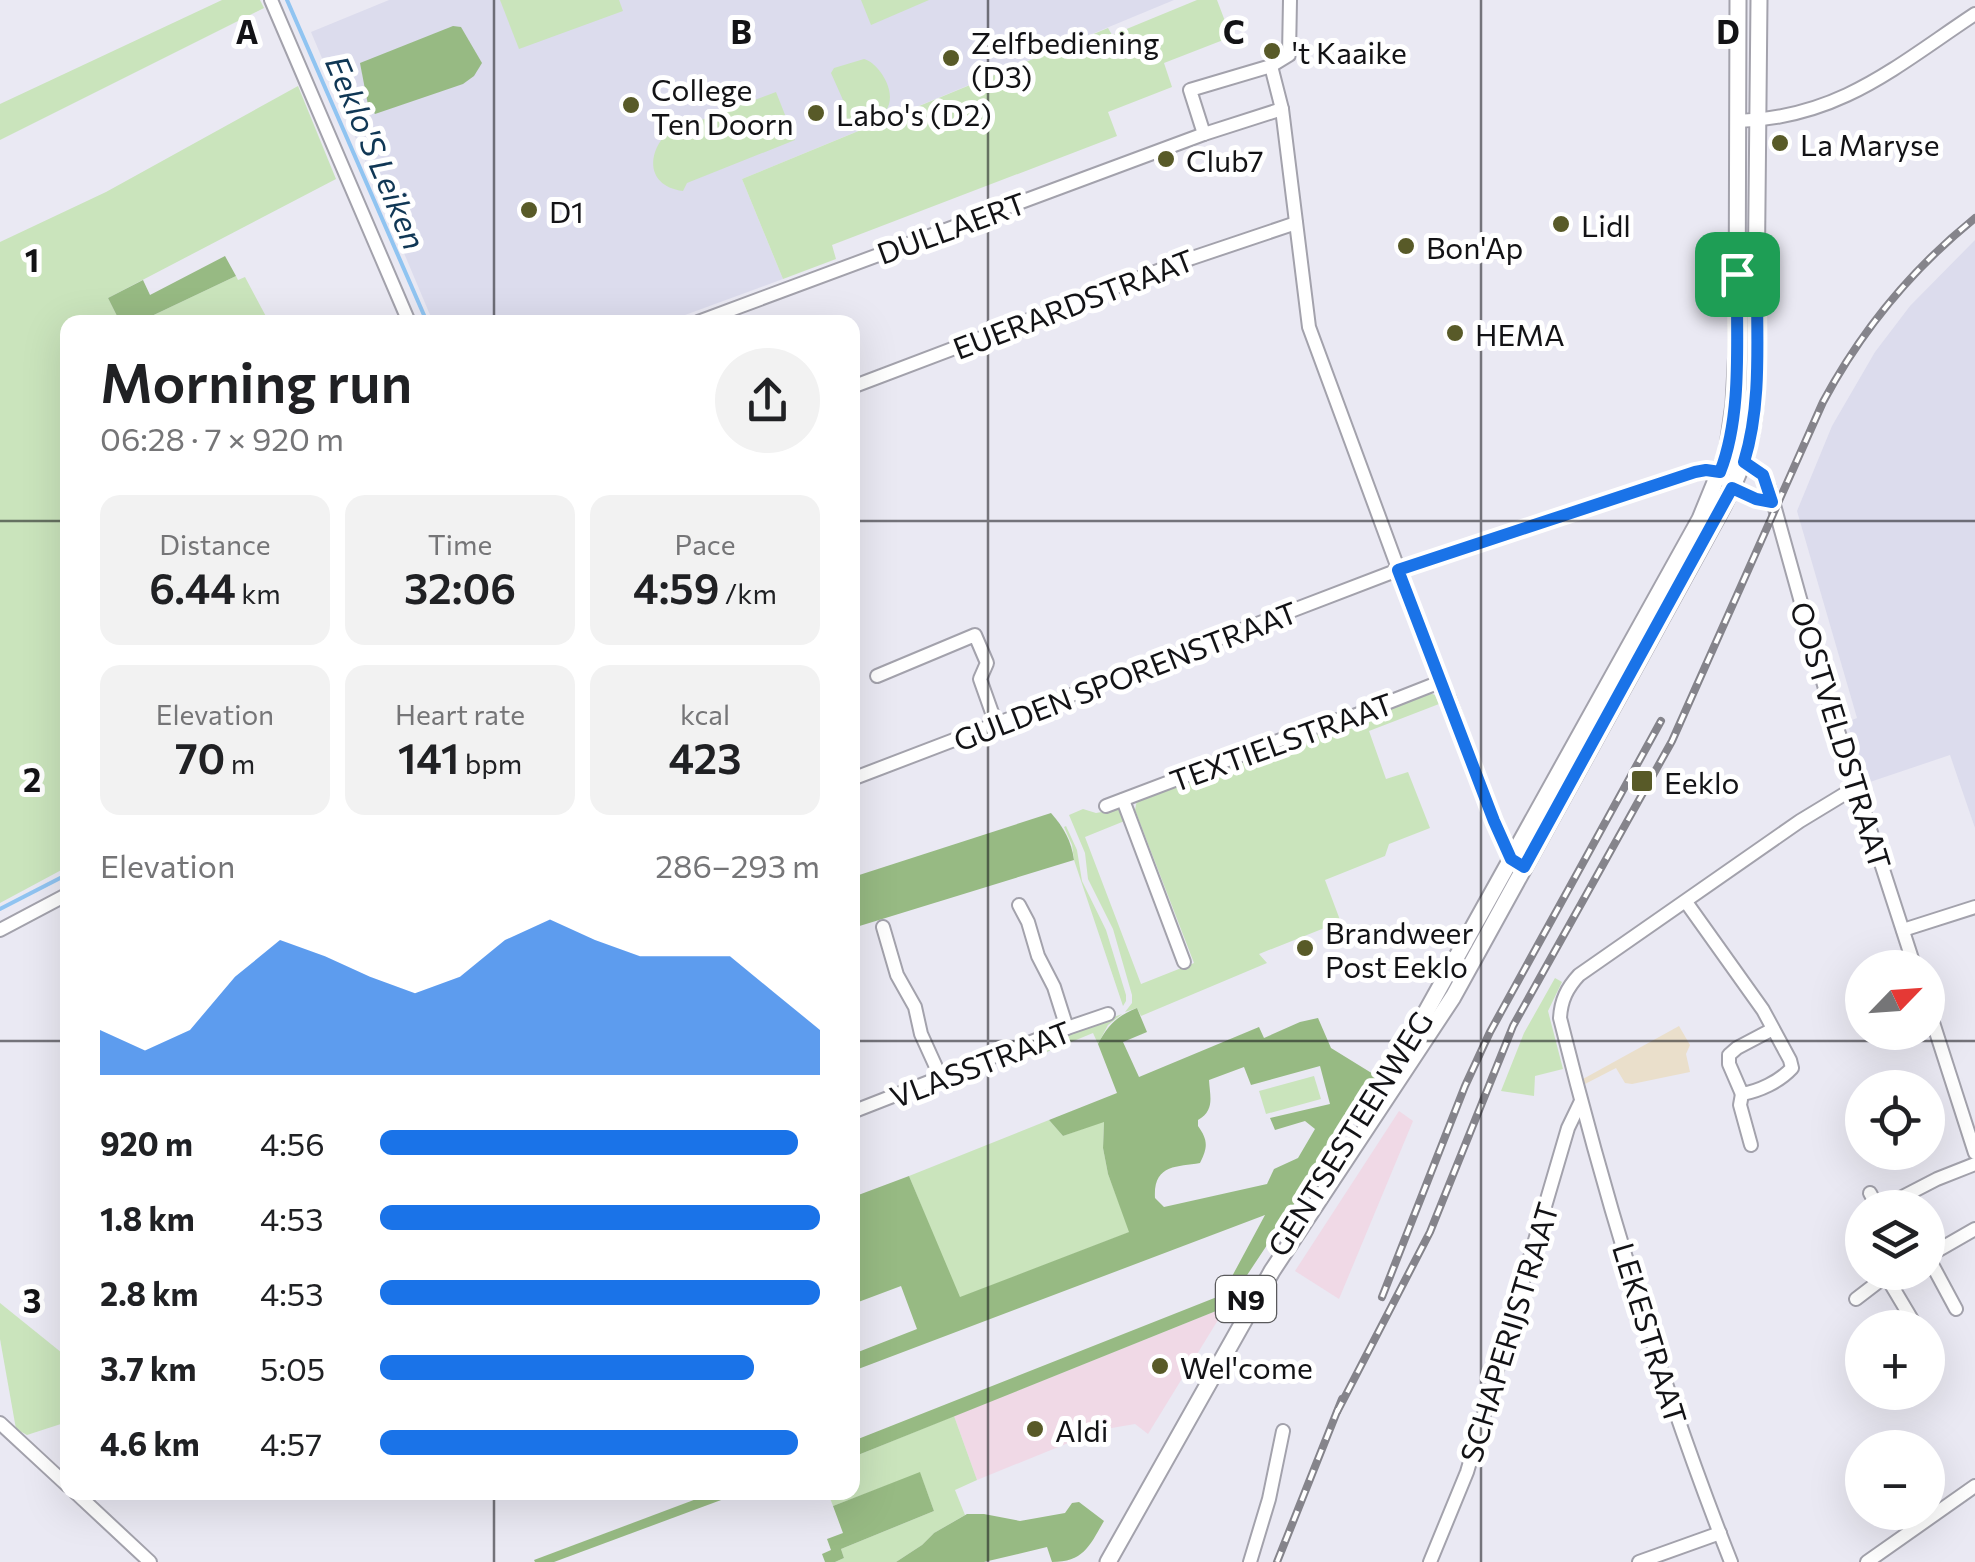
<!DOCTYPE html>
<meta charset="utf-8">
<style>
:root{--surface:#fff;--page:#f2f2f2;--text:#202124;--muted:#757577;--accent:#1a73e8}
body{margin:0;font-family:Commissioner,sans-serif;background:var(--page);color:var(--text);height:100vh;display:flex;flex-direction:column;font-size:38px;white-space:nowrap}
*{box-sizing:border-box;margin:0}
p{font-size:32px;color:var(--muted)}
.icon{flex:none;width:55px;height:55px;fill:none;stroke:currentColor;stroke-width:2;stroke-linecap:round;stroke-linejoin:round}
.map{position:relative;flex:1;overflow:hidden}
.drawer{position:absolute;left:60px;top:315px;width:800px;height:1185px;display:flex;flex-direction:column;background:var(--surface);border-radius:20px;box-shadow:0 10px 40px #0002}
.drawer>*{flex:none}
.needle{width:65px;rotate:65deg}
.tools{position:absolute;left:1845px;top:950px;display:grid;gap:20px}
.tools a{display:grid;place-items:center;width:100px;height:100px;border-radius:50%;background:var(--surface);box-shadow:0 10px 40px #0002;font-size:50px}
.pin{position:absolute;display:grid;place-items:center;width:85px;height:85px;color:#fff;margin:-42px;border-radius:20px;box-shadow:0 5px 15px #0006}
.round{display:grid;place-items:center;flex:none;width:105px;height:105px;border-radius:52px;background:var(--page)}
.head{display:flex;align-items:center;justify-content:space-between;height:170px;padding:0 40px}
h1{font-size:55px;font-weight:600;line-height:75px}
.metrics{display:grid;grid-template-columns:repeat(3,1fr);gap:15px;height:170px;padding:10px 40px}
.metrics div{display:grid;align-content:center;border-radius:20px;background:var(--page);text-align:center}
.metrics b{font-size:42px;font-weight:600}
.metrics small{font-size:28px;font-weight:400}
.metrics p{font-size:28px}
.chart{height:280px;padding:20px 40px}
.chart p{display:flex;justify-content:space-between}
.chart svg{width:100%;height:180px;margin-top:10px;fill:var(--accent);opacity:.7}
ul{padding:0 40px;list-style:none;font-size:32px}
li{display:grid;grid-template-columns:160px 120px 1fr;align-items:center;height:75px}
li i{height:25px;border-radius:12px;background:var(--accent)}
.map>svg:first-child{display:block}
</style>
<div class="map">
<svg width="1975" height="1562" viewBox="0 0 1975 1562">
<rect width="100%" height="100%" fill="#eae9f3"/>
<g fill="#f0d9e6">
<polygon points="1399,1111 1413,1121 1339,1299 1295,1271"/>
<polygon points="1226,1307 1148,1434 1135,1424 1100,1430 977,1480 954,1416"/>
</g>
<polygon fill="#eadfcb" points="1679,1026 1690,1045 1686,1054 1690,1072 1632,1084 1625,1083 1616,1068 1585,1084 1583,1079"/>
<g fill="#dcdced">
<polygon points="389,0 1174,0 742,179 783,279 666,322 433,322 311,32"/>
<polygon points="1975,240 1975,828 1950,755 1867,783 1847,722 1857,718 1797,511 1832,426 1875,352 1910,306"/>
</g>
<g fill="#cae4bc">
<polygon points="222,0 260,0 264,8 0,140 0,104"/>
<polygon points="500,0 619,0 623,11 519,49"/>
<polygon points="861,0 929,0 871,25"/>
<polygon points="1197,0 1217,0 1231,37 1164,63 1172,87 1108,112 1117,136 832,245 836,259 783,279 742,179 1108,28 1112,35"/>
<path d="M864,59C879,63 896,91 888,107C882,118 861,122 850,126L840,102L843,100L831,73L834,68Z"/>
<polygon points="298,86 336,179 108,298 120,322 68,322 67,867 0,903 0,242 106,192"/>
<path d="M776,92L795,140L687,183L683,191C647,186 646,155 667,133Z"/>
<polygon points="236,276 238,280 245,277 269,322 139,322"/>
<polygon points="1430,693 1435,695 1439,704 1369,731 1386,779 1408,772 1430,828 1389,844 1385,856 1325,880 1343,928 1335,931 1332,925 1259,954 1267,963 1141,1016 1137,1008 1125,1012 1132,1003 1132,995 1113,929 1088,879 1085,853 1069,815 1083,809 1096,813 1118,809 1127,820 1085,837 1141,984 1194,963 1135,810 1137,800"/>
<polygon points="1066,826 1077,850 1082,881 1106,930 1126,995 1126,1001 1123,1006 1074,860 1072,845 1064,827"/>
<polygon points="1555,978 1562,982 1548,1011 1563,1069 1535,1076 1534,1096 1501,1091 1524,1033"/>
<polygon points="1122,1014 1108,1025 1098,1044 1093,1033 1042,1054 1037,1046"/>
<polygon points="1314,1076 1321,1099 1266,1114 1259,1091"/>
<polygon points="1049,1120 1063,1136 1104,1121 1103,1148 1108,1174 1130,1232 959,1298 909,1176"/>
<polygon points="0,1303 67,1357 67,1422 27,1435 16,1429 0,1339"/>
<polygon points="954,1416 977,1480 955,1490 965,1515 934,1533 922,1545 896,1562 835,1562 844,1558 841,1549 934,1511 920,1473 833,1506 828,1493 852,1492 853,1457"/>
</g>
<g fill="#97ba83" fill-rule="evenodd">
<polygon points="453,26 461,27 482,63 474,76 463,84 375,114 368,105 360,63"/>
<polygon points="225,256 236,276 139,322 120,322 108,298 143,280 150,295"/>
<path d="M1051,813C1064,828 1071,840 1074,860L853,928V877Z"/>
<path d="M1137,1008L1147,1032L1123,1042L1139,1077L1259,1027L1264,1038L1300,1022L1318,1018L1331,1048L1378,1077L1226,1307L853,1457V1441L1222,1295L1265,1215L853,1371V1354L917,1329L901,1286L853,1304V1197L909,1176L960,1297L1129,1232L1108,1174L1103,1148L1104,1122L1063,1136L1049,1120L1117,1093L1098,1044C1108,1025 1117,1016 1137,1008ZM1320,1066L1330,1104L1270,1118L1275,1130L1305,1121L1315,1129L1298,1158L1274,1169L1267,1184L1164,1207L1155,1198C1153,1164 1177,1167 1200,1163C1208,1147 1208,1140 1198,1126V1120C1215,1110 1210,1097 1209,1080L1244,1067L1251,1085Z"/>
<polygon points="920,1472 934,1511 841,1549 844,1558 835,1562 825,1562 822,1554 831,1550 827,1539 843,1533 833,1506"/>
<polygon points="715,1492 740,1493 554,1562 535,1562 534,1560"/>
<path d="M1079,1502L1104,1521C1090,1545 1084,1562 1052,1562L1047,1547L984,1562H896L922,1545L934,1533L967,1514H984L1020,1521L1065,1513L1072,1503Z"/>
</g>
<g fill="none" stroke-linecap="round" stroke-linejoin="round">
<g stroke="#90c4f1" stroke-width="4">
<polyline points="287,0 427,322"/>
<polyline points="0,909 68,874"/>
</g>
<g stroke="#a3a2ac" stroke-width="16">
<g id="minor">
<polyline points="271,0 409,322"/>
<polyline points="1271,66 1282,109 1309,327 1440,682 1449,698 1485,798 1511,859 1514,861"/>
<path d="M1737,121C1839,118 1895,67 1975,14"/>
<polyline points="1204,134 1190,90 1271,66 1289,55 1290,0"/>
<polyline points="698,322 1204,134 1282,109"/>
<polyline points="852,387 1192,258 1296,223"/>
<path d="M1726,480C1737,494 1756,499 1772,502"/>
<polyline points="877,676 975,635 987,663 980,679 996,724"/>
<polyline points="852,779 1398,570 1695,472 1706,470 1720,472 1744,462 1759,471 1769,487 1829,703 1915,968"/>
<polyline points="1123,800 1184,962"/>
<polyline points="1106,806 1328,722 1351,717 1440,682"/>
<path d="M1686,902L1763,1010L1790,1060L1792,1068C1779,1082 1759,1091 1742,1094L1729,1064V1055L1737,1048L1773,1029"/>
<polyline points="1019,905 1028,922 1038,956 1054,987 1067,1028"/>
<polyline points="883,927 897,975 915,1007 921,1034 941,1078"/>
<polyline points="0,930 68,894"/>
<polyline points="1903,930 1975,907"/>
<polyline points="1928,1007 1975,1153"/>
<polyline points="1742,1094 1740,1105 1751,1145"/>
<polyline points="852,1112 1067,1028 1108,1014"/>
<polyline points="1870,1193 1878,1208"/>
<polyline points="1881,1208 1937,1179 1975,1164"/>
<polyline points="1928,1256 1975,1229"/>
<polyline points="1928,1257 1956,1309"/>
<polyline points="1856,1299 1886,1276 1917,1328"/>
<polyline points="0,1423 68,1486"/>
<polyline points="75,1492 150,1562"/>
<polyline points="1250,1562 1269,1499 1283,1431"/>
<polyline points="1430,1562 1467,1472 1568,1128 1581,1101"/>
<polyline points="1639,1562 1720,1533"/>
<path d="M1731,1562C1661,1385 1606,1202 1560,1018C1561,1000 1567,988 1579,975L1800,821L1856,787"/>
<polyline points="1867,1562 1975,1486"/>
</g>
</g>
<g stroke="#a3a2ac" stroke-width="19">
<g id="major">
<polyline points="1401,1057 1700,519 1727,453 1734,404 1737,349 1738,0"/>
<path d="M1108,1562L1272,1271L1453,997L1719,514C1738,478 1752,446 1755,405L1759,0"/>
</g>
</g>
<use href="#minor" stroke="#fff" stroke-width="12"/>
<use href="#major" stroke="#fff" stroke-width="15"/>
<g stroke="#85848b" stroke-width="8">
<g id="rail">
<polyline points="1382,1297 1465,1086 1490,1032 1661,721"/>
<path d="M1337,1412L1430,1232L1513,1026L1672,741L1823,402C1861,331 1912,269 1975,218"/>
<polyline points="1277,1562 1342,1399"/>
</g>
</g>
<use href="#rail" stroke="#fff" stroke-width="4" stroke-dasharray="11" stroke-linecap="butt"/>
</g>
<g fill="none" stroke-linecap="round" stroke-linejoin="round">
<g stroke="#fff" stroke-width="20">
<path id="route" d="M1757,268C1756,332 1763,401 1744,462L1763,475L1772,502L1756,499L1732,488L1524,867L1511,859L1494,821L1398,570L1695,472L1706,470L1720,472C1743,414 1736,336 1737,274Z"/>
</g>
<use href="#route" stroke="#1a73e8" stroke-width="12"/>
</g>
<path fill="none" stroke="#131316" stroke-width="2.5" stroke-opacity="0.55" d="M494,0V322M988,0V1562M1481,0V1562M0,521H68M852,521H1975M0,1041H68M852,1041H1975M494,1492V1562"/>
<g fill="#585a28" stroke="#fff" stroke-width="4">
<circle cx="1272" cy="51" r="10"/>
<circle cx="951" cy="58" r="10"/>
<circle cx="631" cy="105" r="10"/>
<circle cx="816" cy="113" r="10"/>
<circle cx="1780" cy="143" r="10"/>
<circle cx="1166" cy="159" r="10"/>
<circle cx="529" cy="210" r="10"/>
<circle cx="1561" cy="224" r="10"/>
<circle cx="1406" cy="246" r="10"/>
<circle cx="1455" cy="333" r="10"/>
<rect x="1630" y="769" width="24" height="24" rx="5"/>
<circle cx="1305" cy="948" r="10"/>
<circle cx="1160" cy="1366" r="10"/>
<circle cx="1035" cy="1429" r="10"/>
</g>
<g text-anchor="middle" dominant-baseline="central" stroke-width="10" stroke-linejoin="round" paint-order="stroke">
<rect fill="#fff" stroke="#5a5a5c" stroke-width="2.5" x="1216" y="1276" width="60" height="46" rx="8"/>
<g font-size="28" font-weight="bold" fill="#131316">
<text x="1246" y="1299">N9</text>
</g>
<g font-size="30" fill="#131316" stroke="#fff" text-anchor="start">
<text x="971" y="41">Zelfbediening<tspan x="971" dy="34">(D3)</tspan></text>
<text x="1292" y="51">'t Kaaike</text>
<text x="651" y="88">College<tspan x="651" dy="34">Ten Doorn</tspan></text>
<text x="836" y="113">Labo's (D2)</text>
<text x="1800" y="143">La Maryse</text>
<text x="1186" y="159">Club7</text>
<text x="549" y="210">D1</text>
<text x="1581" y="224">Lidl</text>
<text x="1426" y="246">Bon'Ap</text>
<text x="1475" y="333">HEMA</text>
<text x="1664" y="781">Eeklo</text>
<text x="1325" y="931">Brandweer<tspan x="1325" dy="34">Post Eeklo</tspan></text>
<text x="1180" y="1366">Wel'come</text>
<text x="1055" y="1429">Aldi</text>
</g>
<g font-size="30" fill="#131316" stroke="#fff">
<text transform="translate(951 227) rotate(-20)">DULLAERT</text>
<text transform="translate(1073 303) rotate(-21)">EUERARDSTRAAT</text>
<text transform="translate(1125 675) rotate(-21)">GULDEN SPORENSTRAAT</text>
<text transform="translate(1842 735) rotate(73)">OOSTVELDSTRAAT</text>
<text transform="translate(1281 741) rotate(-20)">TEXTIELSTRAAT</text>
<text transform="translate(980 1063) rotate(-21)">VLASSTRAAT</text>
<text transform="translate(1349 1133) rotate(-58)">GENTSESTEENWEG</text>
<text transform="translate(1508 1332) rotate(-73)">SCHAPERIJSTRAAT</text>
<text transform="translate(1651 1333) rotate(73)">LEKESTRAAT</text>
</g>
<g font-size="32" font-style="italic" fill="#103755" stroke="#fff">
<text transform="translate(377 152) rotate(67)">Eeklo'S Leiken</text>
</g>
</g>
<g font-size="32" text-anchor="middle" font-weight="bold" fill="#131316" stroke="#fff" stroke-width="10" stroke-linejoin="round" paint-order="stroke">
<text x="247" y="44">A</text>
<text x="741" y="44">B</text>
<text x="1234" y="44">C</text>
<text x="1728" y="44">D</text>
<text x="32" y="272">1</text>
<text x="32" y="792">2</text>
<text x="32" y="1313">3</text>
</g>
</svg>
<div class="tools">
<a><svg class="needle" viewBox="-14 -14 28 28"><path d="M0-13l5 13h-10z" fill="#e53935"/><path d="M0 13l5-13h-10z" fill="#757577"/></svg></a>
<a><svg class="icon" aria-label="locate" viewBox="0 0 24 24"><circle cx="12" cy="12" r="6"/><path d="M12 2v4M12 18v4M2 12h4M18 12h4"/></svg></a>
<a><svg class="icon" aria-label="layers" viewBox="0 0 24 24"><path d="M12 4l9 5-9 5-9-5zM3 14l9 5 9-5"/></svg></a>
<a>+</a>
<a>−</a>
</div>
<div class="pin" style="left:1737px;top:274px;background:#1e9e55"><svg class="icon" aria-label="arrive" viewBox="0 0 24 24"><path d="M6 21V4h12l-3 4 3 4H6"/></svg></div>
<section class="drawer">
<div class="head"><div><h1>Morning run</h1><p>06:28 · 7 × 920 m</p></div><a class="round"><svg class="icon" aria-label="share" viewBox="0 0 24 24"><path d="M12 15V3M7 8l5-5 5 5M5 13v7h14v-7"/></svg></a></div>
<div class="metrics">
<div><p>Distance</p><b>6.44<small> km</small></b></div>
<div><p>Time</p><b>32:06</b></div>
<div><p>Pace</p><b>4:59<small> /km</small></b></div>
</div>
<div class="metrics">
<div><p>Elevation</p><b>70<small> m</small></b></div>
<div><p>Heart rate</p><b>141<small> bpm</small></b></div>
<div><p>kcal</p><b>423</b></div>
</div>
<div class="chart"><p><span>Elevation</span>286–293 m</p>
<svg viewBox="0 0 160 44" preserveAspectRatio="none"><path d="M0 44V33L10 38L20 33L30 20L40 11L50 15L60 20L70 24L80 20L90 11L100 6L110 11L120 15L130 15L140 15L150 24L160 33V44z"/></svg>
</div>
<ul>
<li><b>920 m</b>4:56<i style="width:95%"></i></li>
<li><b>1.8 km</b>4:53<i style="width:100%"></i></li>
<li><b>2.8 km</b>4:53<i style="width:100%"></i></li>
<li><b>3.7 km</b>5:05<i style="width:85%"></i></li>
<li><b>4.6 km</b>4:57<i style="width:95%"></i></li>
</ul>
</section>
</div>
